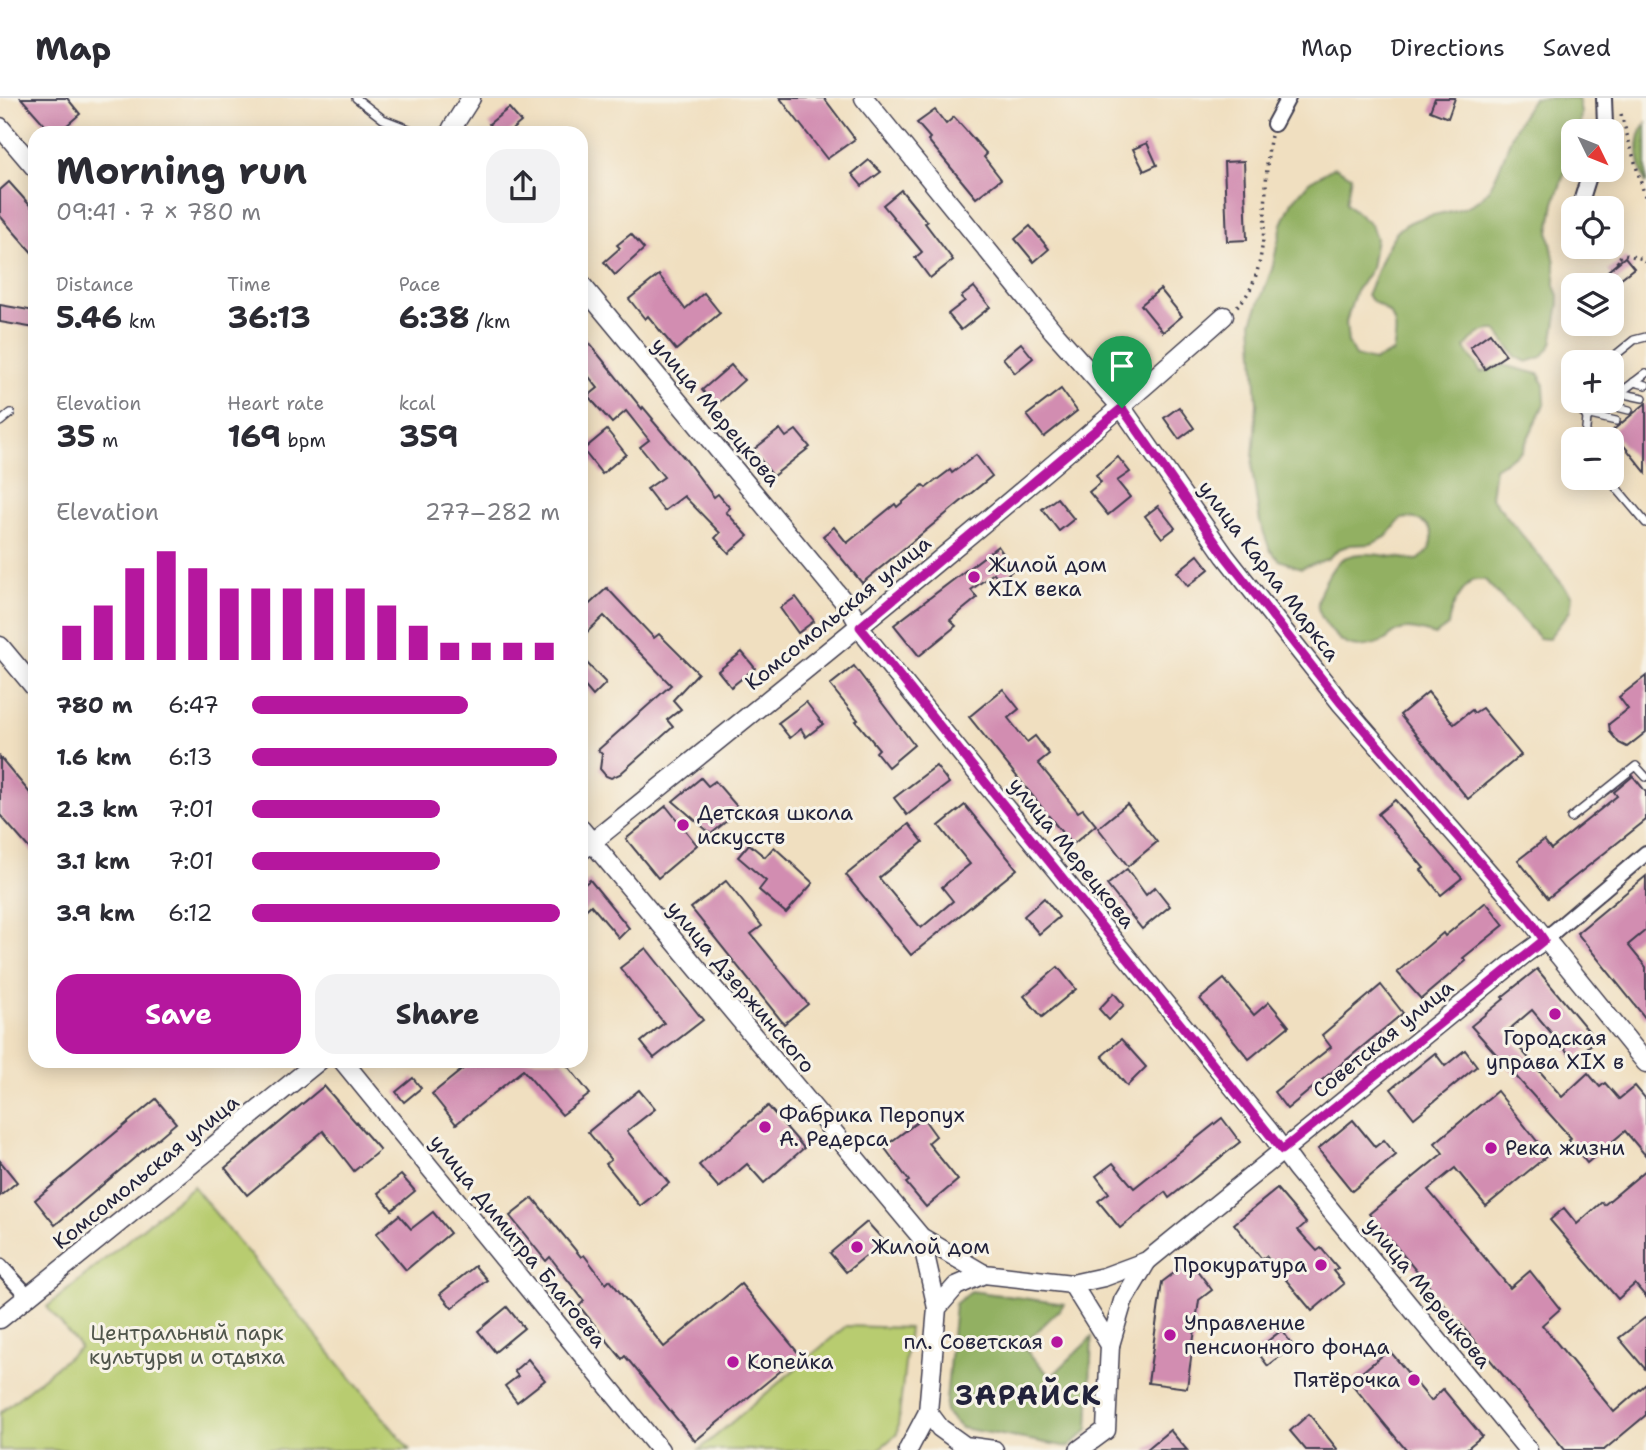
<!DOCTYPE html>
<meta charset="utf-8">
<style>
:root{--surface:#fff;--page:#f2f2f3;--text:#2b2b33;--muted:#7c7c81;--line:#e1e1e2;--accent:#b5179e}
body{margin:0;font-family:"Shantell Sans",sans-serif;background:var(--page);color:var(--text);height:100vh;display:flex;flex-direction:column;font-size:26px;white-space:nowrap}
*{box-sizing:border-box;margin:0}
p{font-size:23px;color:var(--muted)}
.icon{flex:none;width:38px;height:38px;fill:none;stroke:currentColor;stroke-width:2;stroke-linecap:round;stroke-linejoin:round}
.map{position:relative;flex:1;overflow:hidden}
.panel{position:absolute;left:28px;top:28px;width:560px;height:942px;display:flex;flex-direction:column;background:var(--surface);border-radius:21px;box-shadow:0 4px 18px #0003}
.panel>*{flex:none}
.needle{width:46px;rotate:133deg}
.tools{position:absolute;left:1561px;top:21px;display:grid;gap:14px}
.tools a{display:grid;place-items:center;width:63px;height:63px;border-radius:14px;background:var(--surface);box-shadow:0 4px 18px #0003;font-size:35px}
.pin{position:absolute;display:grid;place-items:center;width:60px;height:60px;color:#fff;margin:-72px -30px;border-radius:50% 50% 50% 0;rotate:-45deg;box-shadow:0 0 7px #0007}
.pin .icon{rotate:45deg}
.round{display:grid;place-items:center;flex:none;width:74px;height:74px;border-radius:21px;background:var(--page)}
.headline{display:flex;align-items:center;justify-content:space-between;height:119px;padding:0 28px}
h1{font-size:38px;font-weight:700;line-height:52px}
.metrics{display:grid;grid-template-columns:repeat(3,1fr);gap:10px;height:119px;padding:7px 28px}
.metrics div{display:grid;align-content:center}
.metrics b{font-size:30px;font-weight:700}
.metrics small{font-size:19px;font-weight:400}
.metrics p{font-size:19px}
.chart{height:196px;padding:14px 28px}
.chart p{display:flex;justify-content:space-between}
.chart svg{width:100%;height:126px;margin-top:7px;stroke:var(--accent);stroke-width:6}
.cta{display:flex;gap:14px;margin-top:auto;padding:14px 28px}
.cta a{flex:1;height:80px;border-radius:21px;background:var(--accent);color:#fff;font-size:28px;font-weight:700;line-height:80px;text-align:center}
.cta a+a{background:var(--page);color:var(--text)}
ul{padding:0 28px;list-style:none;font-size:23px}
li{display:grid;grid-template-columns:112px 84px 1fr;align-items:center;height:52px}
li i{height:18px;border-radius:9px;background:var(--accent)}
header{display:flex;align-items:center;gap:42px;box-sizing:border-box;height:98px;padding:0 35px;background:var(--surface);border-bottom:2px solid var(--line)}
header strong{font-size:33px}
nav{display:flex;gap:38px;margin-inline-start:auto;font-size:24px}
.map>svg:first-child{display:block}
</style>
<header>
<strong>Map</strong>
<nav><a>Map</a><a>Directions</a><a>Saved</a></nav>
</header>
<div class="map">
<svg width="1646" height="1352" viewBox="0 0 1646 1352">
<rect width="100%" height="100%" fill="#f7f3e8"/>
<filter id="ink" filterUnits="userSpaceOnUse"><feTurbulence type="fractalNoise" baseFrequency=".0143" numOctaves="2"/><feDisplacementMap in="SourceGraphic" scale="14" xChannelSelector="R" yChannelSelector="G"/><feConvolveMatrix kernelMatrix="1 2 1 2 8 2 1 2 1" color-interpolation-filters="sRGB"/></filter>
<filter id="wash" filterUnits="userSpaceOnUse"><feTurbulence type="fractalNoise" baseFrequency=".00686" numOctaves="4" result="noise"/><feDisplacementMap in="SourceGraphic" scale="28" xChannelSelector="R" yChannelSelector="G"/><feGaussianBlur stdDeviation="1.57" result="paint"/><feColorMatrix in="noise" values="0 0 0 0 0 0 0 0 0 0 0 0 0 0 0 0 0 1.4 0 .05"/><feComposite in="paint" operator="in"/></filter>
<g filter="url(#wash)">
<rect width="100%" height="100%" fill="#f0dfc0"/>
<g fill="#b8cc6f" stroke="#6d7755" stroke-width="2">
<polygon points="193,1088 410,1352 0,1352 0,1315 80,1249 47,1209"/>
<polygon points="846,1228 909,1230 897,1336 878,1352 699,1352"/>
</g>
<g fill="#92b062" stroke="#5a694e" stroke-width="2">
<path d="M1533,0H1578L1581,15L1579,33H1573V51L1554,105L1549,135L1555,165V188L1559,197V206L1552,246L1542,259L1527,264L1516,259L1496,232C1481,231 1474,239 1465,250L1481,274L1503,267L1539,276L1544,287L1545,304L1522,353L1495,370L1491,399L1572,498L1570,513L1548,541L1539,540L1485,482H1472C1459,496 1450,509 1448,528L1435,537C1424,534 1409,528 1398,533C1393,534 1390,540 1385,542C1376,547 1359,551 1349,547C1337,543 1321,522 1318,510C1316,498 1332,465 1344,460C1366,450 1396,461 1418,462C1422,459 1428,454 1430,449C1439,428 1418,418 1401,421L1386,439L1371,446L1350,447L1339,451L1327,461L1301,470L1279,462L1270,452L1260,424L1252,373L1257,306L1252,224L1272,171L1282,126L1292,104L1309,84L1335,69L1351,78L1346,105L1371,127L1376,140L1371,171L1355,195L1346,224L1348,245L1355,258L1374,263L1393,254C1395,241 1399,226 1389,215C1382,207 1374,207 1367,197C1376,177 1383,151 1397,134C1419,110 1463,121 1485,96C1498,80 1504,56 1512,37C1517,24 1526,12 1533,0Z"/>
<path d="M1646,25V86C1638,66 1633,43 1646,25Z"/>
<polygon points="971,1193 1065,1206 1022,1248 1051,1279 1092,1239 1088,1332 1069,1349 961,1330 945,1314 955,1206"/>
</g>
<g id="blocks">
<g fill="#d28db1">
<polygon points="21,0 67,0 80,16 58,35 52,35"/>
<polygon points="780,0 824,0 855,41 827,61"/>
<polygon points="1435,0 1455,0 1448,20 1430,13"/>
<polygon points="509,10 521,24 508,35 496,35 489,26"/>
<polygon points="935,12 946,26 954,19 987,56 984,59 1001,81 976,100 928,42 930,40 917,25"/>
<polygon points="1147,45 1157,67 1144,73 1133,51"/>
<polygon points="869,62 881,74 862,88 852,76"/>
<polygon points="1244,63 1247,142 1227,143 1224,64"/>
<polygon points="9,84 35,113 35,158 0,118 0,92"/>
<polygon points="901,92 927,124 925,125 953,162 930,180 915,160 922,154 883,107"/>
<polygon points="1030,128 1049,151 1034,164 1015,141"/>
<polygon points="631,136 644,151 615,177 604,164 620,150 617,147"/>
<polygon points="1625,159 1634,170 1616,184 1608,173"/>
<polygon points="659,177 685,211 704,195 720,215 676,252 648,218 645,221 629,201"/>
<polygon points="974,189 990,209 961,232 948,216 965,203 961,199"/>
<polygon points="1160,191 1182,218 1163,234 1141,207"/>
<polygon points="0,207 35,213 35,230 0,224"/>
<polygon points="581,235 642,311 643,309 653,321 652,322 686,362 714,399 718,396 730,410 726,414 748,438 729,455 715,440 720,435 684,398 664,413 647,391 664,379 640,349 649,342 626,313 612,325 588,298 598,290 581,269"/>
<polygon points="1490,235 1506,257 1485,271 1470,249"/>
<polygon points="1121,238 1136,256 1121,270 1105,252"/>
<polygon points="1021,245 1033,260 1015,275 1003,260"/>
<polygon points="731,267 744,282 715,308 702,292"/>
<polygon points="1061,291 1077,313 1044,339 1027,317"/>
<polygon points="1646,305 1646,375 1612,333"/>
<polygon points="1179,309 1194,330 1179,341 1164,320"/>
<polygon points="780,331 786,339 796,332 810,349 773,378 753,352"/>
<polygon points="607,332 626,356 602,376 583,352"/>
<polygon points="976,357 992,378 862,485 823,438 834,429 847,445 895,406 897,409 923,387 926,390 950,372 952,375"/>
<polygon points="1118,359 1130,374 1117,383 1130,399 1108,417 1089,394 1101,384 1096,377"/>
<polygon points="1057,400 1074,421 1059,433 1042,411"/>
<polygon points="1158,408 1175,430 1162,440 1145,418"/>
<polygon points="998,448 1014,471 1000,483 994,475 971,492 977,500 950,522 956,528 919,558 894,527"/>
<polygon points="1198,457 1209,471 1188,488 1177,474"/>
<polygon points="607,490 654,540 659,536 698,575 673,602 681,611 667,622 673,629 620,676 611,680 606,678 600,671 602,656 598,652 671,587 604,518 581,540 581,514"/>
<polygon points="796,499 814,523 798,535 780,510"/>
<polygon points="742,554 755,570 731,589 718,573"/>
<polygon points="581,559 606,585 593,598 581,584"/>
<polygon points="854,568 914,647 888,669 876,654 879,651 856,623 858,622 830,587"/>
<polygon points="1646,578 1646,634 1627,649 1619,645 1610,634 1609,626 1628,611 1619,599"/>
<polygon points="1003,591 1019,611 1008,620 1027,644 1035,638 1049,656 1038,665 1078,714 1083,711 1096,727 1072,747 969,619"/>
<polygon points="1428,594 1454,626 1472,612 1474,615 1482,610 1521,657 1468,701 1400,617"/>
<polygon points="806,604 823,626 806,639 801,631 790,640 778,625"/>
<polygon points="0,659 35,701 35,757 0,717"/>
<polygon points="936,668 949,685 907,717 894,700"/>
<polygon points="1633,678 1646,694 1646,722 1548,800 1518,762 1544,742 1551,751 1617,698 1614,694"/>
<polygon points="701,680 708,688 715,683 740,712 711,736 673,703"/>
<polygon points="1395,702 1462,780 1441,797 1421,772 1424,770 1378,716"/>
<polygon points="1127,706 1157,744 1128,768 1098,730"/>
<polygon points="965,707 1017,771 911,857 846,777 909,726 923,744 879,780 921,830 953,803 942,789 970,766 939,728"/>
<polygon points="666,708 697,747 658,780 626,741"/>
<polygon points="749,746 765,759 774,749 813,785 786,815 759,792 766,783 738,759"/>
<polygon points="1127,771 1146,797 1155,789 1170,808 1142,831 1107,787"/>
<polygon points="1646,778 1646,832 1628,847 1646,869 1646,921 1577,835"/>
<polygon points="590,782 629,830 619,840 591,807 581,816 581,789"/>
<polygon points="726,783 762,828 751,836 808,906 784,926 691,810"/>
<polygon points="1044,800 1059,819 1039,836 1024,818"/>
<polygon points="1486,804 1504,827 1463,860 1466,863 1421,901 1397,874 1443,835 1445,838"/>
<polygon points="646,850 703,922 654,960 641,944 664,925 620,870"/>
<polygon points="1058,869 1076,891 1042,919 1024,898"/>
<polygon points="1537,871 1596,942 1574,962 1532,912 1506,934 1562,999 1588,975 1600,989 1605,985 1619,1001 1635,988 1646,1001 1646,1058 1625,1033 1587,1065 1569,1042 1571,1040 1471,928 1504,901 1502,899"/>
<polygon points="1224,881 1254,917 1269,904 1289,928 1249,961 1200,901"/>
<polygon points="1381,887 1403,915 1287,1011 1274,994 1331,949 1322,937"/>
<polygon points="1114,895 1124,907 1109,922 1099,911"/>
<polygon points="1121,941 1146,969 1127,988 1102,958"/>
<polygon points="1465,952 1477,968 1414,1020 1391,991 1435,955 1445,968"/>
<polygon points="474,962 563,962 590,996 562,1017 523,972 456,1026 432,996"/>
<polygon points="413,980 421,990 404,1004 396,994"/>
<polygon points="324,988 380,1052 354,1073 323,1033 247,1097 225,1070"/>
<polygon points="639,992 655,1011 627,1033 669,1085 640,1108 606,1066 611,1062 588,1034"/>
<polygon points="1497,993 1548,1057 1486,1108 1455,1070 1428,1092 1510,1190 1530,1173 1560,1211 1542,1227 1614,1314 1646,1286 1646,1317 1604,1352 1565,1352 1369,1116 1443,1055 1435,1045"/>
<polygon points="156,1001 176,1025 55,1127 35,1102"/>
<polygon points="768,1008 804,1050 764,1085 747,1066 719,1090 699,1067"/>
<polygon points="923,1020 936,1038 928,1045 958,1082 926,1109 906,1085 909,1083 884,1049"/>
<polygon points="1222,1020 1240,1044 1169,1100 1165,1094 1120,1130 1098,1103 1109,1095 1096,1078 1113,1065 1134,1090"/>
<polygon points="1353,1022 1375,1049 1384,1042 1396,1057 1352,1093 1318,1051"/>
<polygon points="0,1063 17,1084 0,1098"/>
<polygon points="1646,1072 1646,1199 1635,1186 1618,1201 1550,1122 1564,1110 1577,1126 1602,1104 1604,1107"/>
<polygon points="401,1077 415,1093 392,1112 378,1095"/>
<polygon points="1277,1091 1306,1125 1298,1132 1317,1153 1321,1150 1338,1170 1333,1173 1344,1186 1312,1213 1266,1158 1262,1161 1234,1126"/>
<polygon points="533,1100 581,1159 584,1157 606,1186 610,1182 664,1249 741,1186 800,1257 695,1343 625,1258 622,1261 579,1208 584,1203 550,1159 546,1163 510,1118"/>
<polygon points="433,1114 450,1135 406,1172 376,1136 399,1117 411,1131"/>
<polygon points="867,1124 884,1143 846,1174 830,1155"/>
<polygon points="1190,1163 1212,1192 1199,1202 1187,1290 1148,1285 1162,1184"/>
<polygon points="475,1168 487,1182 452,1210 440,1196"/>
<polygon points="507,1209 524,1230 495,1254 478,1233"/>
<polygon points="1646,1219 1646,1272 1619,1240"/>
<polygon points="1282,1232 1293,1248 1268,1268 1256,1252"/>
<polygon points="1389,1252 1431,1303 1443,1291 1482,1338 1465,1352 1406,1352 1350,1284"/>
<polygon points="528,1261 545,1282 517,1304 505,1288 518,1278 514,1273"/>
<polygon points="1309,1316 1338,1352 1306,1352 1290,1333"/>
<polygon points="1170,1332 1187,1352 1146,1352"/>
</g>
</g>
</g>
<g filter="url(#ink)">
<use href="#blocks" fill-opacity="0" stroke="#413e4f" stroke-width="2"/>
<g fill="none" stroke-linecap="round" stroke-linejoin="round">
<g stroke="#413e4f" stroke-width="10">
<g id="service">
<polyline points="356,0 383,21 419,35"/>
<polyline points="1607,264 1634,242 1646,239"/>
<polyline points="1634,284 1646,287"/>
<polyline points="1619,295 1643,300"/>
<polyline points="1612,301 1646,275"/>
<polyline points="1575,303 1587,320"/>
<polyline points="1605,306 1629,312"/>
<polyline points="1590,317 1616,323"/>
<polyline points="0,324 11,315"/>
<polyline points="1585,341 1587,320 1609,303"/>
<polyline points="1608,380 1646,425"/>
<polyline points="1571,720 1636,668 1646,679"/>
</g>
</g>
<g stroke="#413e4f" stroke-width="18">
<g id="minor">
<polyline points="1274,26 1288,0"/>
<polyline points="1603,33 1605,27 1604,0"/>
<polyline points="1579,110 1591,72"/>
<polyline points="1544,842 1646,755"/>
<polyline points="0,1168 28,1198"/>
</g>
</g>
<g stroke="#413e4f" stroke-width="21">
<g id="tertiary">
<polyline points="864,0 1053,233 1122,310 1225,458 1340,604 1530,822 1646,965"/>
<polyline points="0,29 35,70"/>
<polyline points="456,35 452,30 471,0"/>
<polyline points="581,186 850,511 867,540 1269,1033 1296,1070 1528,1352"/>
<polyline points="0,548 35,590"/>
<polyline points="581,731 921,1139 984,1176"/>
<path d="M581,753C798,578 1016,404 1224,218"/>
<polyline points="342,962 660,1352"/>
<polyline points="921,1139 937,1210"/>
<polyline points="1072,1186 1104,1179 1147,1163 1523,857 1544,842"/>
<polyline points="0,1221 320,962"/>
<polyline points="1110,1247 1123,1203 1147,1163"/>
<polyline points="908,1352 928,1314"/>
<polyline points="994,1352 965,1348 940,1330 928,1314 937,1210 956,1188 984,1176 1072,1186 1110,1247 1106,1332 1079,1352"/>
</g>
</g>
<g stroke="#413e4f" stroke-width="3.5" stroke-dasharray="2 5" stroke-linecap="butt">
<polyline points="1621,16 1646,102"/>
<polyline points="1618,164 1616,162 1624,156 1643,161 1646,164"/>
<path d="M1237,208C1275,176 1260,85 1271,38"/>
<polyline points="1613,348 1619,342"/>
</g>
<use href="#service" stroke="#fff" stroke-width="7"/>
<use href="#minor" stroke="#fff" stroke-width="14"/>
<use href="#tertiary" stroke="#fff" stroke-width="18"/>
</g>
</g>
<g fill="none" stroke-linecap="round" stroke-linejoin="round" filter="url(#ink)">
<g stroke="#fff" stroke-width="14">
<polygon id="route" points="1122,310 1225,458 1340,604 1530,822 1544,842 1282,1052 860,529"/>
</g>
<use href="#route" stroke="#b5179e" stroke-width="9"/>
</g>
<g fill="#b5179e" stroke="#f7f3e8" stroke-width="2.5">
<circle cx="974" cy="479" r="7"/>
<circle cx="683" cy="727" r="7"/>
<circle cx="1555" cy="916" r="7"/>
<circle cx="765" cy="1029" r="7"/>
<circle cx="1491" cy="1050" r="7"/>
<circle cx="857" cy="1149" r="7"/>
<circle cx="1321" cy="1167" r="7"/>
<circle cx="1170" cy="1237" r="7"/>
<circle cx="1057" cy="1244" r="7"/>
<circle cx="733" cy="1264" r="7"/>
<circle cx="1414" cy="1282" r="7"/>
</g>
<g text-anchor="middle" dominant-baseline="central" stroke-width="6" stroke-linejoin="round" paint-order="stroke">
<g font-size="21" fill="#22223b" stroke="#f7f3e8">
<text transform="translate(716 314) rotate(50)">улица Мерецкова</text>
<text transform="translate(1269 473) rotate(53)">улица Карла Маркса</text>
<text transform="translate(838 515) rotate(-39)">Комсомольская улица</text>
<text transform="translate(1072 755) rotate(51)">улица Мерецкова</text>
<text transform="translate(741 889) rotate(50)">улица Дзержинского</text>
<text transform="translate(1383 941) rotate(-39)">Советская улица</text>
<text transform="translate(146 1074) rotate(-39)">Комсомольская улица</text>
<text transform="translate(518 1143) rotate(51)">улица Димитра Благоева</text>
<text transform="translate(1428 1195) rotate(51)">улица Мерецкова</text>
</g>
<g font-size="21" fill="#22223b" stroke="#f7f3e8" text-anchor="start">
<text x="988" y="467">Жилой дом<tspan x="988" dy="24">XIX века</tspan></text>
<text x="697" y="715">Детская школа<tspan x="697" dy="24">искусств</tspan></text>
<text x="1555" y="940" text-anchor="middle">Городская<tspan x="1555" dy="24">управа XIX в</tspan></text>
<text x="779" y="1017">Фабрика Перопух<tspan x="779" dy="24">А. Редерса</tspan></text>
<text x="1505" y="1050">Река жизни</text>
<text x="871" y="1149">Жилой дом</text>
<text x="1307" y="1167" text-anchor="end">Прокуратура</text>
<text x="1184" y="1225">Управление<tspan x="1184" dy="24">пенсионного фонда</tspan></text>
<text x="1043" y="1244" text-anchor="end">пл. Советская</text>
<text x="747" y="1264">Копейка</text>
<text x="1400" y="1282" text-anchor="end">Пятёрочка</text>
</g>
<g font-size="21" fill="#4f554b" stroke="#f7f3e8">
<text x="187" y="1235">Центральный парк<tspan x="187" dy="24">культуры и отдыха</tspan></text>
</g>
<g font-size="28" font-weight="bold" letter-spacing="2" fill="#22223b" stroke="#f7f3e8">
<text x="1029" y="1297">ЗАРАЙСК</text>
</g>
</g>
</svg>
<div class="tools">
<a><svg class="needle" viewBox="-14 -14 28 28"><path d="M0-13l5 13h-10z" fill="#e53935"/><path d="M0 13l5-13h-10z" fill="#7c7c81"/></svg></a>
<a><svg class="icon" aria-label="locate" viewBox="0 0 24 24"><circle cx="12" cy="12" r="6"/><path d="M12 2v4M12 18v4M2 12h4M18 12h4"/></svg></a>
<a><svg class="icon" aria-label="layers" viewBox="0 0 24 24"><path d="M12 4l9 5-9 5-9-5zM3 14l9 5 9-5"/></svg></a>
<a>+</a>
<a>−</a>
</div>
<div class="pin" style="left:1122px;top:310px;background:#1e9e55"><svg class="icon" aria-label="arrive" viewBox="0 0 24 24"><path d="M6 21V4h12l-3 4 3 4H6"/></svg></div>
<section class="panel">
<div class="headline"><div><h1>Morning run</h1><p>09:41 · 7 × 780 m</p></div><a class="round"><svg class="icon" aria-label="share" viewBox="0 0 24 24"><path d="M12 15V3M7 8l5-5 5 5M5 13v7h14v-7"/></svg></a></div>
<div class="metrics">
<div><p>Distance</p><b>5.46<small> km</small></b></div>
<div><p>Time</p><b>36:13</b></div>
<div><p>Pace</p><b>6:38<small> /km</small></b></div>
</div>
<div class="metrics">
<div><p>Elevation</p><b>35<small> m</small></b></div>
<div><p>Heart rate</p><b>169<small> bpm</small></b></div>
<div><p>kcal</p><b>359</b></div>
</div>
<div class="chart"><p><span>Elevation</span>277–282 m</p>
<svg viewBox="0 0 160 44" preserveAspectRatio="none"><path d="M5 44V32M15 44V25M25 44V12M35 44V6M45 44V12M55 44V19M65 44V19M75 44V19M85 44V19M95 44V19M105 44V25M115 44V32M125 44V38M135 44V38M145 44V38M155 44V38"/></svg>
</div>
<ul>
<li><b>780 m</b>6:47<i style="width:70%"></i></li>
<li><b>1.6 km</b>6:13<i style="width:99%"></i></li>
<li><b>2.3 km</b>7:01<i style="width:61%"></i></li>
<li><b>3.1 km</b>7:01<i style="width:61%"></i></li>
<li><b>3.9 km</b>6:12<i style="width:100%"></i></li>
</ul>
<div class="cta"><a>Save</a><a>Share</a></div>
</section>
</div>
